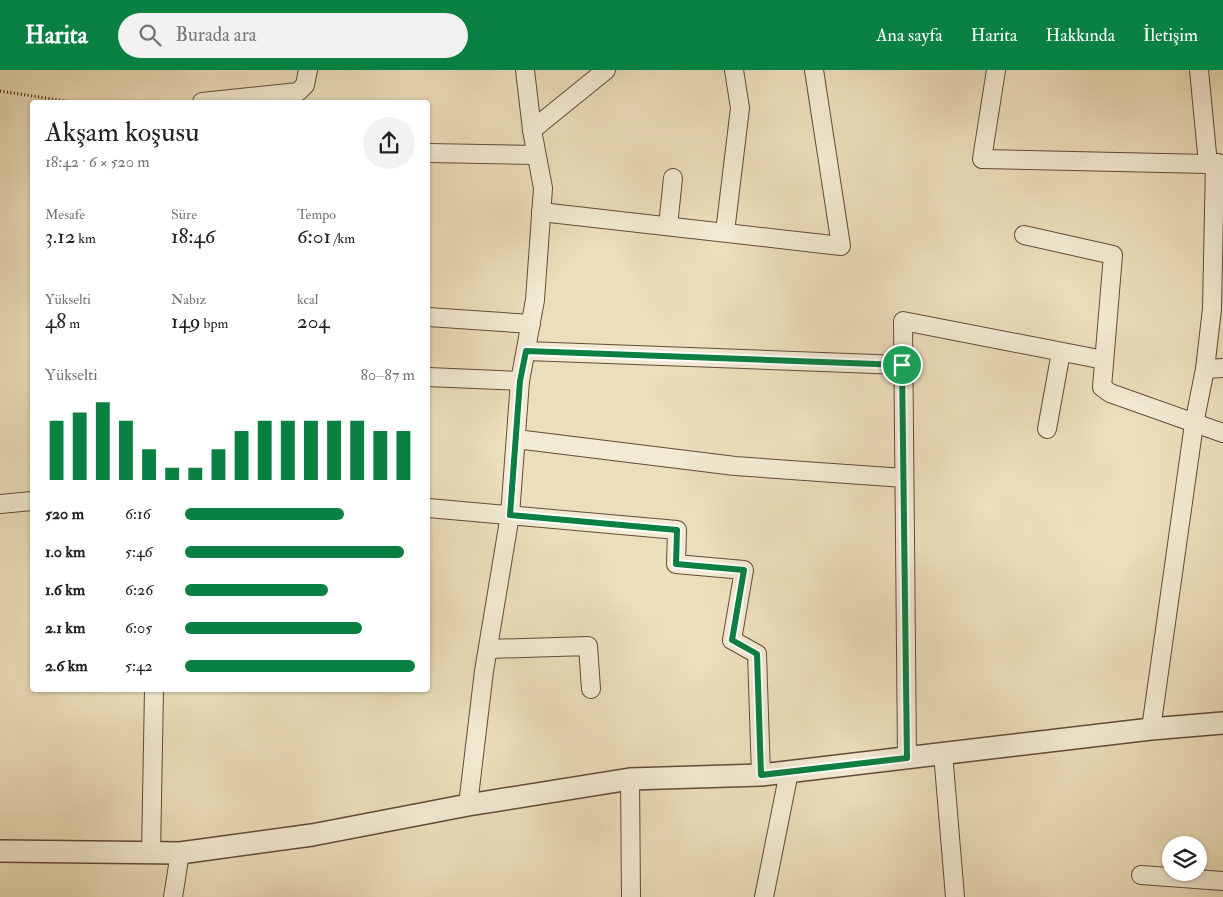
<!DOCTYPE html>
<html lang="tr">
<meta charset="utf-8">
<style>
:root{--surface:#fff;--page:#f2f2f2;--text:#222;--muted:#767676;--accent:#0b8043}
body{margin:0;font-family:"IM FELL Double Pica",serif;background:var(--page);color:var(--text);height:100vh;display:flex;flex-direction:column;font-size:19px;white-space:nowrap}
*{box-sizing:border-box;margin:0}
p{font-size:16px;color:var(--muted)}
.icon{flex:none;width:28px;height:28px;fill:none;stroke:currentColor;stroke-width:2;stroke-linecap:round;stroke-linejoin:round}
.map{position:relative;flex:1;overflow:hidden}
.details{position:absolute;left:30px;top:30px;width:400px;height:592px;display:flex;flex-direction:column;background:var(--surface);border-radius:5px;box-shadow:0 1px 4px #0004}
.details>*{flex:none}
.controls{position:absolute;left:1162px;top:766px;display:grid;gap:10px}
.controls a{display:grid;place-items:center;width:45px;height:45px;border-radius:50%;background:var(--surface);box-shadow:0 1px 4px #0004;font-size:25px}
.pin{position:absolute;display:grid;place-items:center;width:42px;height:42px;color:#fff;margin:-21px;border:2px solid #fff;border-radius:50%;box-shadow:0 1px 5px #0007}
.round{display:grid;place-items:center;flex:none;width:52px;height:52px;border-radius:26px;background:var(--page)}
.headline{display:flex;align-items:center;justify-content:space-between;height:85px;padding:0 15px}
h1{font-size:28px;font-weight:600;line-height:38px}
.stats{display:grid;grid-template-columns:repeat(3,1fr);gap:8px;height:85px;padding:5px 15px}
.stats div{display:grid;align-content:center}
.stats b{font-size:21px;font-weight:600}
.stats small{font-size:14px;font-weight:400}
.stats p{font-size:14px}
.chart{height:140px;padding:10px 15px}
.chart p{display:flex;justify-content:space-between}
.chart svg{width:100%;height:90px;margin-top:5px;stroke:var(--accent);stroke-width:6}
ul{padding:0 15px;list-style:none;font-size:16px}
li{display:grid;grid-template-columns:80px 60px 1fr;align-items:center;height:38px}
li i{height:12px;border-radius:6px;background:var(--accent)}
header{display:flex;align-items:center;gap:30px;box-sizing:border-box;height:70px;padding:0 25px;background:var(--accent);color:#fff}
header strong{font-size:24px}
nav{display:flex;gap:28px;margin-inline-start:auto;font-size:18px}
.search{width:350px;height:45px;background:var(--page);display:flex;align-items:center;gap:12px;box-sizing:border-box;padding:0 18px;border-radius:28px;color:var(--muted);font-size:19px}
.map>svg:first-child{display:block}
</style>
<header>
<strong>Harita</strong>
<div class="search"><svg class="icon" aria-label="search" viewBox="0 0 24 24"><circle cx="10" cy="10" r="6"/><path d="M15 15l6 6"/></svg>Burada ara</div>
<nav><a>Ana sayfa</a><a>Harita</a><a>Hakkında</a><a>İletişim</a></nav>
</header>
<div class="map">
<svg width="1223" height="827" viewBox="0 0 1223 827">
<rect width="100%" height="100%" fill="#ebdeba"/>
<filter id="stains"><feTurbulence type="fractalNoise" baseFrequency=".004" numOctaves="4"/><feColorMatrix values="0 0 0 0 .2 0 0 0 0 .09 0 0 0 0 .02 0 0 0 .5 -.17"/></filter>
<radialGradient id="worn" r=".72"><stop offset=".6" stop-color="#630" stop-opacity="0"/><stop offset="1" stop-color="#630" stop-opacity=".3"/></radialGradient>
<g fill="none" stroke-linecap="round" stroke-linejoin="round">
<g stroke="#624b3a" stroke-width="20">
<g id="minor">
<polyline points="996,0 982,89 1208,94"/>
<polyline points="1199,0 1208,94 1218,93"/>
<polyline points="202,32 298,22 305,15 308,0"/>
<polyline points="532,60 606,0"/>
<polyline points="428,83 536,85"/>
<polyline points="541,142 841,176 814,0"/>
<polyline points="668,156 673,108"/>
<polyline points="725,162 740,38 734,0"/>
<polyline points="1024,165 1113,185 1102,317 1110,323 1223,363"/>
<polyline points="428,247 531,254"/>
<polyline points="526,281 902,295"/>
<polyline points="1205,299 1223,298"/>
<polyline points="428,307 520,311"/>
<polyline points="1047,359 1061,282"/>
<polyline points="516,369 735,396 904,408"/>
<polyline points="0,434 32,431"/>
<polyline points="428,438 677,460 676,494 744,500 732,570 757,584 761,705"/>
<polyline points="488,579 588,576 591,619"/>
<polyline points="1151,659 1194,354 1205,299 1212,239 1215,93"/>
<polyline points="943,683 955,827"/>
<polyline points="907,688 903,251 1104,290"/>
<polyline points="630,709 631,827"/>
<polyline points="468,735 484,601 510,445 520,311 535,230 543,118 532,60 525,0"/>
<polyline points="151,784 154,620"/>
<polyline points="1141,805 1223,811"/>
<polyline points="173,827 180,783"/>
<polyline points="764,827 789,702"/>
</g>
</g>
<g stroke="#624b3a" stroke-width="24">
<polyline id="tertiary" points="0,781 180,783 312,765 468,735 630,709 761,705 1151,659 1223,653"/>
</g>
<polyline stroke="#341a10" stroke-width="3" stroke-dasharray="1 2.5" stroke-linecap="butt" points="0,21 72,32"/>
<use href="#minor" stroke="#f2ead2" stroke-width="18"/>
<use href="#tertiary" stroke="#f2ead2" stroke-width="21"/>
</g>
<g fill="none" stroke-linecap="round" stroke-linejoin="round">
<g stroke="#fff" stroke-width="10">
<polygon id="route" points="526,281 902,295 907,688 761,705 757,584 732,570 744,500 676,494 677,460 510,445 520,311"/>
</g>
<use href="#route" stroke="#0b8043" stroke-width="6"/>
</g>
<rect width="100%" height="100%" filter="url(#stains)"/>
<rect width="100%" height="100%" fill="url(#worn)"/>
</svg>
<div class="controls">
<a><svg class="icon" aria-label="layers" viewBox="0 0 24 24"><path d="M12 4l9 5-9 5-9-5zM3 14l9 5 9-5"/></svg></a>
</div>
<div class="pin" style="left:902px;top:295px;background:#1e9e55"><svg class="icon" aria-label="arrive" viewBox="0 0 24 24"><path d="M6 21V4h12l-3 4 3 4H6"/></svg></div>
<section class="details">
<div class="headline"><div><h1>Akşam koşusu</h1><p>18:42 · 6 × 520 m</p></div><a class="round"><svg class="icon" aria-label="share" viewBox="0 0 24 24"><path d="M12 15V3M7 8l5-5 5 5M5 13v7h14v-7"/></svg></a></div>
<div class="stats">
<div><p>Mesafe</p><b>3.12<small> km</small></b></div>
<div><p>Süre</p><b>18:46</b></div>
<div><p>Tempo</p><b>6:01<small> /km</small></b></div>
</div>
<div class="stats">
<div><p>Yükselti</p><b>48<small> m</small></b></div>
<div><p>Nabız</p><b>149<small> bpm</small></b></div>
<div><p>kcal</p><b>204</b></div>
</div>
<div class="chart"><p><span>Yükselti</span>80–87 m</p>
<svg viewBox="0 0 160 44" preserveAspectRatio="none"><path d="M5 44V15M15 44V11M25 44V6M35 44V15M45 44V29M55 44V38M65 44V38M75 44V29M85 44V20M95 44V15M105 44V15M115 44V15M125 44V15M135 44V15M145 44V20M155 44V20"/></svg>
</div>
<ul>
<li><b>520 m</b>6:16<i style="width:69%"></i></li>
<li><b>1.0 km</b>5:46<i style="width:95%"></i></li>
<li><b>1.6 km</b>6:26<i style="width:62%"></i></li>
<li><b>2.1 km</b>6:05<i style="width:77%"></i></li>
<li><b>2.6 km</b>5:42<i style="width:100%"></i></li>
</ul>
</section>
</div>
